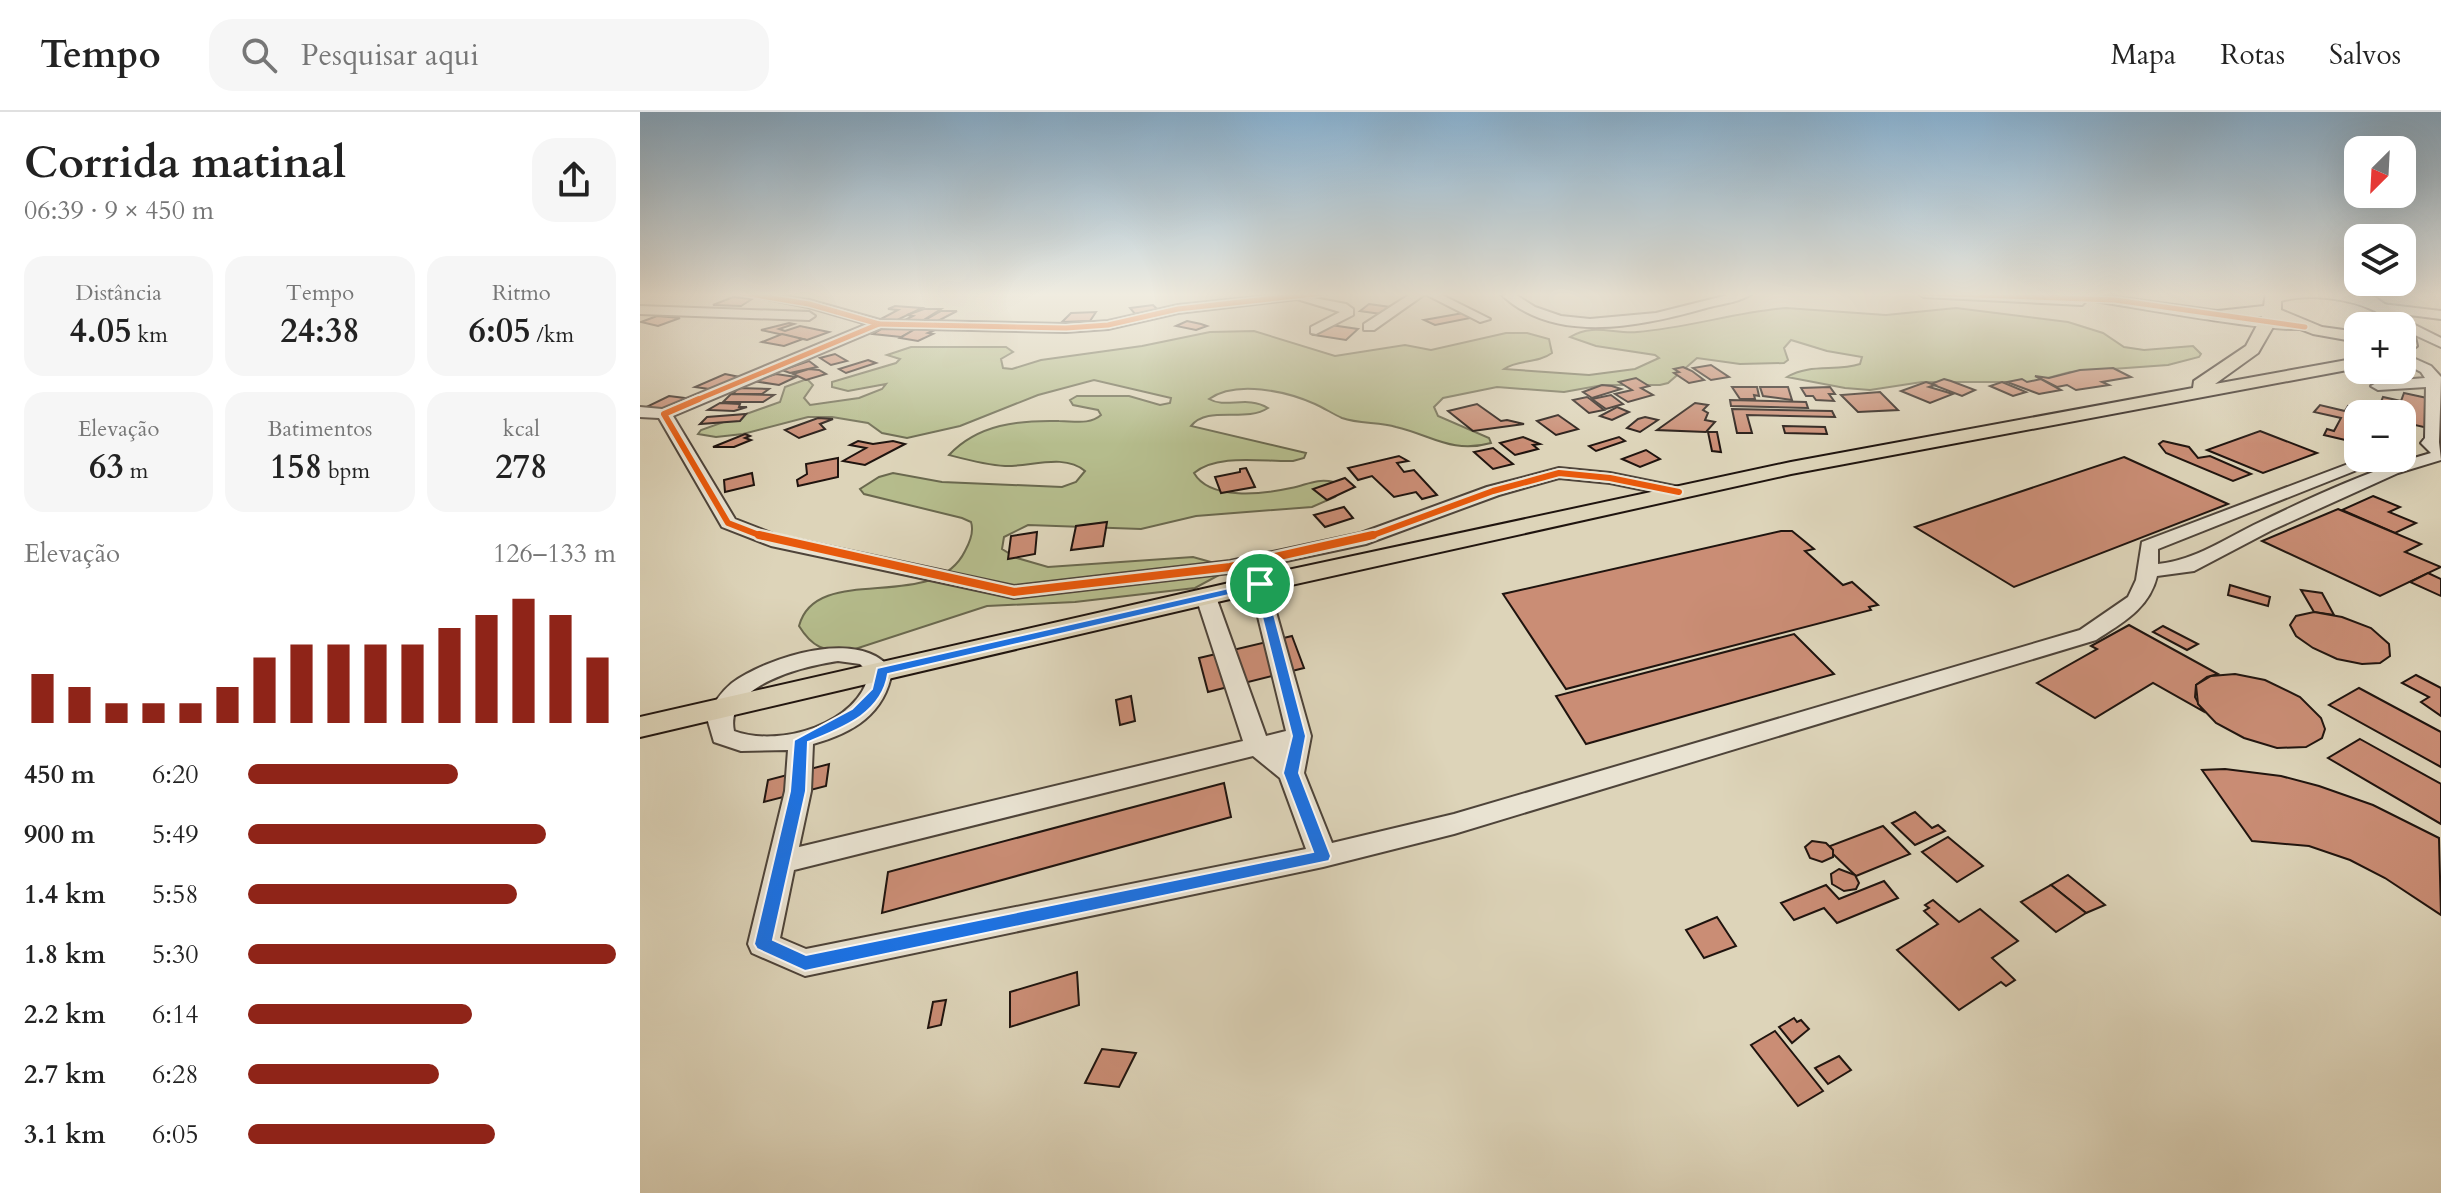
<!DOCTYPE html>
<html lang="pt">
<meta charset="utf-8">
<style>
:root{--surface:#fff;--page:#f6f6f6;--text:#222;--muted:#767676;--line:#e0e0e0;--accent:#8f2418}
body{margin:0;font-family:Cardo,serif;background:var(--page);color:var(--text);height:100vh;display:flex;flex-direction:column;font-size:30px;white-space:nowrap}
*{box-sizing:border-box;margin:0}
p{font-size:26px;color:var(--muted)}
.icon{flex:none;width:44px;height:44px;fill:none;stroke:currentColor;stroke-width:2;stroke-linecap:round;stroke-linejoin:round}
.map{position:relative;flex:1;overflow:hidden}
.panel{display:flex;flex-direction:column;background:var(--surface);width:640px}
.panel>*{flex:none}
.needle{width:52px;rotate:204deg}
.fabs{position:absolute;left:1704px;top:24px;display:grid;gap:16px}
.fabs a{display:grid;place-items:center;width:72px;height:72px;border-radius:16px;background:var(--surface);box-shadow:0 8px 32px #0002;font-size:40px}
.pin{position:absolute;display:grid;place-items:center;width:68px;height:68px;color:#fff;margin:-34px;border:4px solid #fff;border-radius:50%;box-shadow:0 2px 8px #0007}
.round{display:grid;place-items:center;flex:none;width:84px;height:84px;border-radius:24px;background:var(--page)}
.summary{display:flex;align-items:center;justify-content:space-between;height:136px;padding:0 24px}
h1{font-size:44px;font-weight:700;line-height:60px}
.stats{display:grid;grid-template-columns:repeat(3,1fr);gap:12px;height:136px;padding:8px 24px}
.stats div{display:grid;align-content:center;border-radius:20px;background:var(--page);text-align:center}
.stats b{font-size:34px;font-weight:700}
.stats small{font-size:22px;font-weight:400}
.stats p{font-size:22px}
.chart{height:224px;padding:16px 24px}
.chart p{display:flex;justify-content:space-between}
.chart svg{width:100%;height:144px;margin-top:8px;stroke:var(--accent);stroke-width:6}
ul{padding:0 24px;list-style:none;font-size:26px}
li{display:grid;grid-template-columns:128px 96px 1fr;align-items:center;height:60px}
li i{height:20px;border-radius:10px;background:var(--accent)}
header{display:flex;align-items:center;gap:48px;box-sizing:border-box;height:112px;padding:0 40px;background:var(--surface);border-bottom:2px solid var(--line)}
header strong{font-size:38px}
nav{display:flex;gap:44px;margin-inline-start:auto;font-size:28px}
.search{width:560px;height:72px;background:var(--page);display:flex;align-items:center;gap:20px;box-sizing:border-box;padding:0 28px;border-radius:24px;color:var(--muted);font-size:30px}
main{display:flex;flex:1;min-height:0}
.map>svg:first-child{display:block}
</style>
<header>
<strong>Tempo</strong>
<div class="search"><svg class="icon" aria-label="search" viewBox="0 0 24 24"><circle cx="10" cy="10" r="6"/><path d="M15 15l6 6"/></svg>Pesquisar aqui</div>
<nav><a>Mapa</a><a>Rotas</a><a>Salvos</a></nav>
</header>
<main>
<section class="panel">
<div class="summary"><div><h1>Corrida matinal</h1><p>06:39 · 9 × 450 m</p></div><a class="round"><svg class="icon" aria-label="share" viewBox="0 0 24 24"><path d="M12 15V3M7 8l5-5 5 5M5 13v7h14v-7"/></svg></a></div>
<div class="stats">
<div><p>Distância</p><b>4.05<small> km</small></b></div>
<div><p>Tempo</p><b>24:38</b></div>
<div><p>Ritmo</p><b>6:05<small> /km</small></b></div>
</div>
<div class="stats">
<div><p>Elevação</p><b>63<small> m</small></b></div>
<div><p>Batimentos</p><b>158<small> bpm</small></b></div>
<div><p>kcal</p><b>278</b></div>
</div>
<div class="chart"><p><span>Elevação</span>126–133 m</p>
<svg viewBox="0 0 160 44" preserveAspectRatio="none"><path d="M5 44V29M15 44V33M25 44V38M35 44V38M45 44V38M55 44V33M65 44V24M75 44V20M85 44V20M95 44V20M105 44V20M115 44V15M125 44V11M135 44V6M145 44V11M155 44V24"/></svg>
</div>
<ul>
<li><b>450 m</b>6:20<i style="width:57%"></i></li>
<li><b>900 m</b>5:49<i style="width:81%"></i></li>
<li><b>1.4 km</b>5:58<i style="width:73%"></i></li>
<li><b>1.8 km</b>5:30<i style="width:100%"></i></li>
<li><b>2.2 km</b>6:14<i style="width:61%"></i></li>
<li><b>2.7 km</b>6:28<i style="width:52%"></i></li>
<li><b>3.1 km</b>6:05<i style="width:67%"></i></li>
</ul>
</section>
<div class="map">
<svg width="1801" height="1081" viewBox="0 0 1801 1081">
<rect width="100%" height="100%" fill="#ddd4b9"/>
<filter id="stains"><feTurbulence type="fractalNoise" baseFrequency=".0025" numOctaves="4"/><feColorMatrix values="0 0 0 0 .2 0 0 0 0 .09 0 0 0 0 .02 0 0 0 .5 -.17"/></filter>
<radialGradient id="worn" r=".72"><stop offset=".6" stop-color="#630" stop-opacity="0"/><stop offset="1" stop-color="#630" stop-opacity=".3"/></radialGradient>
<path fill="#b5bc8c" stroke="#6a684e" stroke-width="2" d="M1146,196L1246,203L1316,196L1428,210L1463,221L1484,235L1504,238L1553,234L1561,242L1559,245L1528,253L1430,260L1393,270H1282L1230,278L1205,276L1147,265C1170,251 1196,260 1220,252L1222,245L1187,239L1151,228L1144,236L1148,248L1144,251L1100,252L1057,246L1028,271L1020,273H963L924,280L857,275L803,286L794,295L798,304L849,326L851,331C812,342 791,323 756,315C739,310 719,312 702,306C693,302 684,296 675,292C646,279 596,268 569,287C586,297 607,283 628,296C605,311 568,293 551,314L666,341L664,346L653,349C624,350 577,341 554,361C570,389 623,382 651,376C667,373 676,366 694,370L700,380L695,385L672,395L556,404L501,417L388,413L364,425L362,437L377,446L408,455L553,445L585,454L581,462L555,476L435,490L347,494L209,539C184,540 172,535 159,514C176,449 294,503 325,439C330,430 334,419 331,410L322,406L224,382L220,377L239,365L253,361L302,370L422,375L436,370L445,359C424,341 390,355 365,354C346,353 328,348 309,343C338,312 379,308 419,309C434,309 450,313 461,303L458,298L433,293L430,288L437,284H489L520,293L530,291L531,286L454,268L398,283L320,314L267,326L242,321L228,311L192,305H168L103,322L76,325L58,322L61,318L140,290L145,275L167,267L173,273L164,286L170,293L219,286L242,277L246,272L208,279L192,275V270L256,251L260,247L247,243L271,235H366L373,240L361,247L363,256L372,257L401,248L502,234L570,220L614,219L695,244L765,233L791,238L866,221H887L909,227L912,241C897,252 878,247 864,257L949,263L995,257L1019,246L1015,243L956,234L930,225C953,211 973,222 997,220C1048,216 1096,200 1146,196Z"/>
<g fill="#ca8d75" stroke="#1f140f" stroke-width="2">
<polygon points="93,185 112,187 101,194 73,193"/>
<polygon points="729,192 750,195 741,202 720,199"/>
<polygon points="513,193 518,198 495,202 490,196"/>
<polygon points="255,194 282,196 253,210 237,209 258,198 248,197"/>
<polygon points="284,197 301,197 282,209 265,208 273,204 267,203"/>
<polygon points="301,199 317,199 294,211 280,211"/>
<polygon points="456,200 450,209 422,210 431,201"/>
<polygon points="823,201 830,206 795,213 784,208"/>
<polygon points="17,204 29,205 40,206 18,214 1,210"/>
<polygon points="547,209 561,212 567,214 556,218 536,214"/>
<polygon points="149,211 154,212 139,217 145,219 160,214 189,220 167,228 121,218"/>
<polygon points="691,213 718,217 706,228 674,223"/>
<polygon points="245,215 277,216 261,225 233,222"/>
<polygon points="277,216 297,217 288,221 293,222 278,229 260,226"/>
<polygon points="142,222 163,227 144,234 122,230"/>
<polygon points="195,242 207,249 191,253 180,246"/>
<polygon points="228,248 236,251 206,261 199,257"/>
<polygon points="169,249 177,255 150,261 142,258"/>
<polygon points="1071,253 1089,265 1071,268 1053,256"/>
<polygon points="1043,255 1052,259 1064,268 1049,271 1034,261 1039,260 1034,257"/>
<polygon points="1473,256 1491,265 1462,270 1469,273 1436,278 1427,273 1417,275 1395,264 1409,266 1440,258"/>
<polygon points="169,257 179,258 186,262 166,268 153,262"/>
<polygon points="85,262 100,265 69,277 55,275"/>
<polygon points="136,262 156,265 139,273 113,269"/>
<polygon points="996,266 1009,274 1001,276 1013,283 988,290 975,282 992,278 979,270"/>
<polygon points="1304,267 1311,269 1335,278 1322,284 1291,272"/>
<polygon points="1382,267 1387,270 1401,267 1421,278 1399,282 1367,270"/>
<polygon points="1286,270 1295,273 1289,275 1313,282 1290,291 1261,279"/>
<polygon points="1362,270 1386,280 1373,284 1350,274"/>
<polygon points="962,273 972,274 981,277 952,286 943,280"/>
<polygon points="1092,275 1117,275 1119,284 1114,283 1115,287 1100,287"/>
<polygon points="1120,275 1148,275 1152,288 1123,284"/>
<polygon points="1190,275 1195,282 1189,282 1194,289 1176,288 1173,284 1166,284 1161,276"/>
<polygon points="98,276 129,277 122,282 93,282"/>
<polygon points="1240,280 1258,298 1218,300 1201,283"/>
<polygon points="1764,281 1801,289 1801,319 1762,310 1762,302 1718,302 1718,331 1684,323 1687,317 1694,319 1701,306 1674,300 1680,293 1705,299 1708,294 1740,301 1744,291 1741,290 1743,285 1761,289"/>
<polygon points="91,282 134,283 123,290 83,290"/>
<polygon points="971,283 983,292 966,297 952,287"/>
<polygon points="29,284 53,287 16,301 0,301 0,298"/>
<polygon points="947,285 950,287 964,298 949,301 933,288"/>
<polygon points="1090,288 1166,290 1168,296 1091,294"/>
<polygon points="80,291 100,292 99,295 107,295 94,299 68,298"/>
<polygon points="1055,291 1068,293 1063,298 1068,301 1065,308 1075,310 1066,320 1017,318"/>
<polygon points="837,292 861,309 867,308 884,312 833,319 808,299"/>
<polygon points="977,295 989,300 972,308 960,304"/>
<polygon points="1092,297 1192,299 1195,305 1107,303 1112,321 1097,321"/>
<polygon points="106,302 100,309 60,312 67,305"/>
<polygon points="918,303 938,317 916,323 897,309"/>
<polygon points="1005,305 1018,308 1000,320 987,316 998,307"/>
<polygon points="178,306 193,307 180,312 185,317 159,326 145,318"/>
<polygon points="1143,314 1185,315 1187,322 1145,321"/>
<polygon points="1620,319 1677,341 1623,361 1567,338"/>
<polygon points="1068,320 1077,320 1081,340 1072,339"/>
<polygon points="105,322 110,324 105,326 111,328 94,335 73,335"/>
<polygon points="883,325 900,332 893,333 898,337 875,343 860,331"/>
<polygon points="979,325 985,329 956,339 949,334"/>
<polygon points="218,329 233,332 253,329 265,332 225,353 203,349 226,336 210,333"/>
<polygon points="1523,329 1549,335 1558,346 1570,344 1611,362 1593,369 1526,341 1519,332"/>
<polygon points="853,336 873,352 853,357 834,340"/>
<polygon points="1006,338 1020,347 1000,355 982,347"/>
<polygon points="759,344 768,349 757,351 764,360 774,358 797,383 782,387 776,380 754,385 732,364 718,368 708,356"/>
<polygon points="1484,345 1588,392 1374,475 1275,415"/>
<polygon points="198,346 198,365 158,374 157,368 167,362 166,352"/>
<polygon points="606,356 615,375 581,381 575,365 600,360 600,357"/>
<polygon points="112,361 114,373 85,380 84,368"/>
<polygon points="705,366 715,375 687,388 673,377"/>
<polygon points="1733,384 1760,395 1749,400 1776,411 1755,421 1702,398"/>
<polygon points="704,395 713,406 685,415 674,403"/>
<polygon points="1698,397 1781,432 1765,440 1801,455 1740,484 1622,429"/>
<polygon points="467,410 463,434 431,438 436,414"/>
<polygon points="1141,419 1152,419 1174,437 1165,439 1203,473 1212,470 1238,493 1229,495 1231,498 926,577 863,482"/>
<polygon points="397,420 395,442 368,447 371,424"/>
<polygon points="1788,461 1801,467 1801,484 1770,470"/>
<polygon points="1590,473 1630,485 1628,494 1588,483"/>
<polygon points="1661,478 1682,481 1694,503 1674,500"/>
<polygon points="1674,500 1702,505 1731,516 1749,532 1750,544 1740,551 1722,552 1697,547 1673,536 1656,524 1650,513 1656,504"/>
<polygon points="1489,513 1578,562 1567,565 1556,573 1555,585 1563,599 1513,571 1455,606 1397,571 1457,537 1451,534"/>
<polygon points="1523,514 1558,532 1547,538 1513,520"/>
<polygon points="1154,522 1194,562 946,632 916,584"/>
<polygon points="652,524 664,556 568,580 559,546"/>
<polygon points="1595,562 1625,568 1660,585 1681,606 1685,617 1682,626 1666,635 1637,636 1604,626 1576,611 1558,592 1556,573 1571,564"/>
<polygon points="1776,563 1801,576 1801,604 1781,590 1789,585 1762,571"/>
<polygon points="1719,576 1801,620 1801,655 1689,593"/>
<polygon points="491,584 495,609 480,613 476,588"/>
<polygon points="1720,627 1801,672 1801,712 1688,646"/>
<polygon points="189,652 186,674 124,690 128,668"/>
<polygon points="1585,657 1641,664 1679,674 1733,693 1799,726 1801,803 1745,766 1710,748 1669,734 1612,729 1562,658"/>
<polygon points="584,671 591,705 242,801 248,760"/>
<polygon points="1275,700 1292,716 1298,713 1305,719 1275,733 1252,711"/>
<polygon points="1243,714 1270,742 1216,764 1193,742 1190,734"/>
<polygon points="1308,725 1343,754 1317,770 1282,740"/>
<polygon points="1172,729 1186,731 1193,738 1193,745 1182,750 1170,746 1165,735"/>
<polygon points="1199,757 1215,763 1219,771 1216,777 1204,779 1192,772 1191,762"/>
<polygon points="1428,763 1465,793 1446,801 1411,773"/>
<polygon points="1244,769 1258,786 1197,811 1184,796 1154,808 1141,791 1186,773 1199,787"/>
<polygon points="1411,773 1446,801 1416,820 1381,790"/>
<polygon points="1293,788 1319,810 1340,797 1378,829 1352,846 1375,868 1366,874 1361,870 1319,898 1257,838 1298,812 1284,799 1289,796 1285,793"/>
<polygon points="1077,805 1096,834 1064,846 1046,818"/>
<polygon points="437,860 439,893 370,915 370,880"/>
<polygon points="306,888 301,913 288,916 293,890"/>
<polygon points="1154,906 1157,910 1161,908 1169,917 1152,931 1139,915"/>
<polygon points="1135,919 1183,979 1158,994 1111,933"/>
<polygon points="462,937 496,941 479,975 445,971"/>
<polygon points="1199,944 1211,958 1188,972 1175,956"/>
</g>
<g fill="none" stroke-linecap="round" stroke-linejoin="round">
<g stroke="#4e443a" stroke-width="4">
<g id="minor">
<polygon points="97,181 122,181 169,188 240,208 426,212 468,209 538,193 655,181 689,181 674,186 706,192 713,197 713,203 676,222 671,221 671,215 700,200 657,187 538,201 468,217 426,220 241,216 33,304 95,407 136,423 374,474 590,449 721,421 847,375 919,356 970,361 1039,375 1048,380 1039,385 970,371 919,366 859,383 726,432 590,461 374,486 131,434 82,415 19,306 0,305 0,295 22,297 227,212 168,195"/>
<polygon points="772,181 798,181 850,207 840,210 785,182 734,218 724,218 724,212"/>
<path d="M860,181H873L895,195L921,204L950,207L1016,201L1096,181H1113C1101,190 1081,192 1066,196C1003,214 913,234 860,181Z"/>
<path d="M1278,181L1429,185L1422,181H1448L1665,211L1671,215C1656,226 1478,192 1447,188L1442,193L1284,185Z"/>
<polygon points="1742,192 1801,199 1801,207 1738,199 1736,196"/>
<polygon points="0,194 169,200 175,204 169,208 0,202"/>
<polygon points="1761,211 1771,211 1801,226 1801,235 1762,217"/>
<path d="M1762,241L1791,254L1801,265L1799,330L1801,348L1758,361L1632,418L1554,459L1517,464C1509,497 1482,511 1456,528L814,722L683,755L165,864L112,841L108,832L145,679L148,638L101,639L74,630L67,606C73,592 80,581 92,571C128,545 222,514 252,559C245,602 213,621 173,632L171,679L159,735L603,629L556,485L566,479L576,485L626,624L646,619L610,472L620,466L627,468L671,624L664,661L692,731L814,702L1440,518L1488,485L1496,468L1502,430L1724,346H1747L1518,437V452C1556,448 1586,426 1620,410C1676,383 1732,357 1791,341L1781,331L1785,326L1786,275L1738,278L1731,274L1738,270L1785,266L1781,260L1762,250ZM198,549L220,552L229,561C220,612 139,636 94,619C84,573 164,554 198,549ZM613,644L640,666L666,737L166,837L140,826L154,758Z"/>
</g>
</g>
<g stroke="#1f140f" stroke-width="4">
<path id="major" d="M1626,181H1702L1722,185L1733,184L1772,211L1777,234L1762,244V214C1750,214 1745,204 1735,199C1709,186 1668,181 1641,189V198L1682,215L1718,220V230L1673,222L1637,208L1618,241L1575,272L1718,246V256L1151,362L620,480L0,625V605L620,464L1151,350L1553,276L1554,269L1606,234L1622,204L1574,208L1568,206V200L1624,194Z"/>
</g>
<use href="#minor" fill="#e9e3d2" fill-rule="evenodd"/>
<use href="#major" fill="#ddd4b9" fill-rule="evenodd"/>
<g stroke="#e9e3d2" stroke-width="8">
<g id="cycleway-far2">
<polyline points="1284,181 1475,188 1665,215"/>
<polyline points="239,212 426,216 468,213 538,197 683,181"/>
<polyline points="54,289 239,212 169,192 103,181"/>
</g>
</g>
<g stroke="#e9e3d2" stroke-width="10">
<g id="cycleway-far1">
<polyline points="59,287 24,302 88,411 124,425"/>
<polyline points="728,425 853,379 919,361 970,366 1039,380"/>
</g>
</g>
<g stroke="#e9e3d2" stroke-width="13">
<polyline id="cycleway" points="119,423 374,480 590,455 733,423"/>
</g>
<use href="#cycleway-far2" stroke="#e8590c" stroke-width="5"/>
<use href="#cycleway-far1" stroke="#e8590c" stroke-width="6"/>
<use href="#cycleway" stroke="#e8590c" stroke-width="8"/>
</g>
<linearGradient id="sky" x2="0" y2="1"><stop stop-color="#88b4d6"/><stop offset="0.55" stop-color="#f0ece0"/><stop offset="1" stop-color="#f0ece0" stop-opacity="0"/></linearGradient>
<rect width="1801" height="332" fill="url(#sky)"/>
<path fill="#1a73e8" stroke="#fff" stroke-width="2" fill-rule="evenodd" d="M620,469L626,472L666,624L659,661L691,744L689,749L165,859L117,837L114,832L150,679L154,628L212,597L232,577L237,556ZM615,477L652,624L643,661L673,740L166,843L133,828L166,679L168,630C202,616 242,602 248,562Z"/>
<rect width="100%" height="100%" filter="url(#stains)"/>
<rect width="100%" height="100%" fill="url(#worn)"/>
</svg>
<div class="fabs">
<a><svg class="needle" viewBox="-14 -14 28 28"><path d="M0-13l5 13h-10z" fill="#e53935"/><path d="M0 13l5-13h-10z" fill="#767676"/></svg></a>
<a><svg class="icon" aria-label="layers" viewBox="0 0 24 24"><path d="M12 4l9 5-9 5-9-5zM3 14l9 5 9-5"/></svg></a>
<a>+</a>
<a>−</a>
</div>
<div class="pin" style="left:620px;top:472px;background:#1e9e55"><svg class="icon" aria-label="arrive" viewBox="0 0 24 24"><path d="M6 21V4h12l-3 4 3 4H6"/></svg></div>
</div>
</main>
